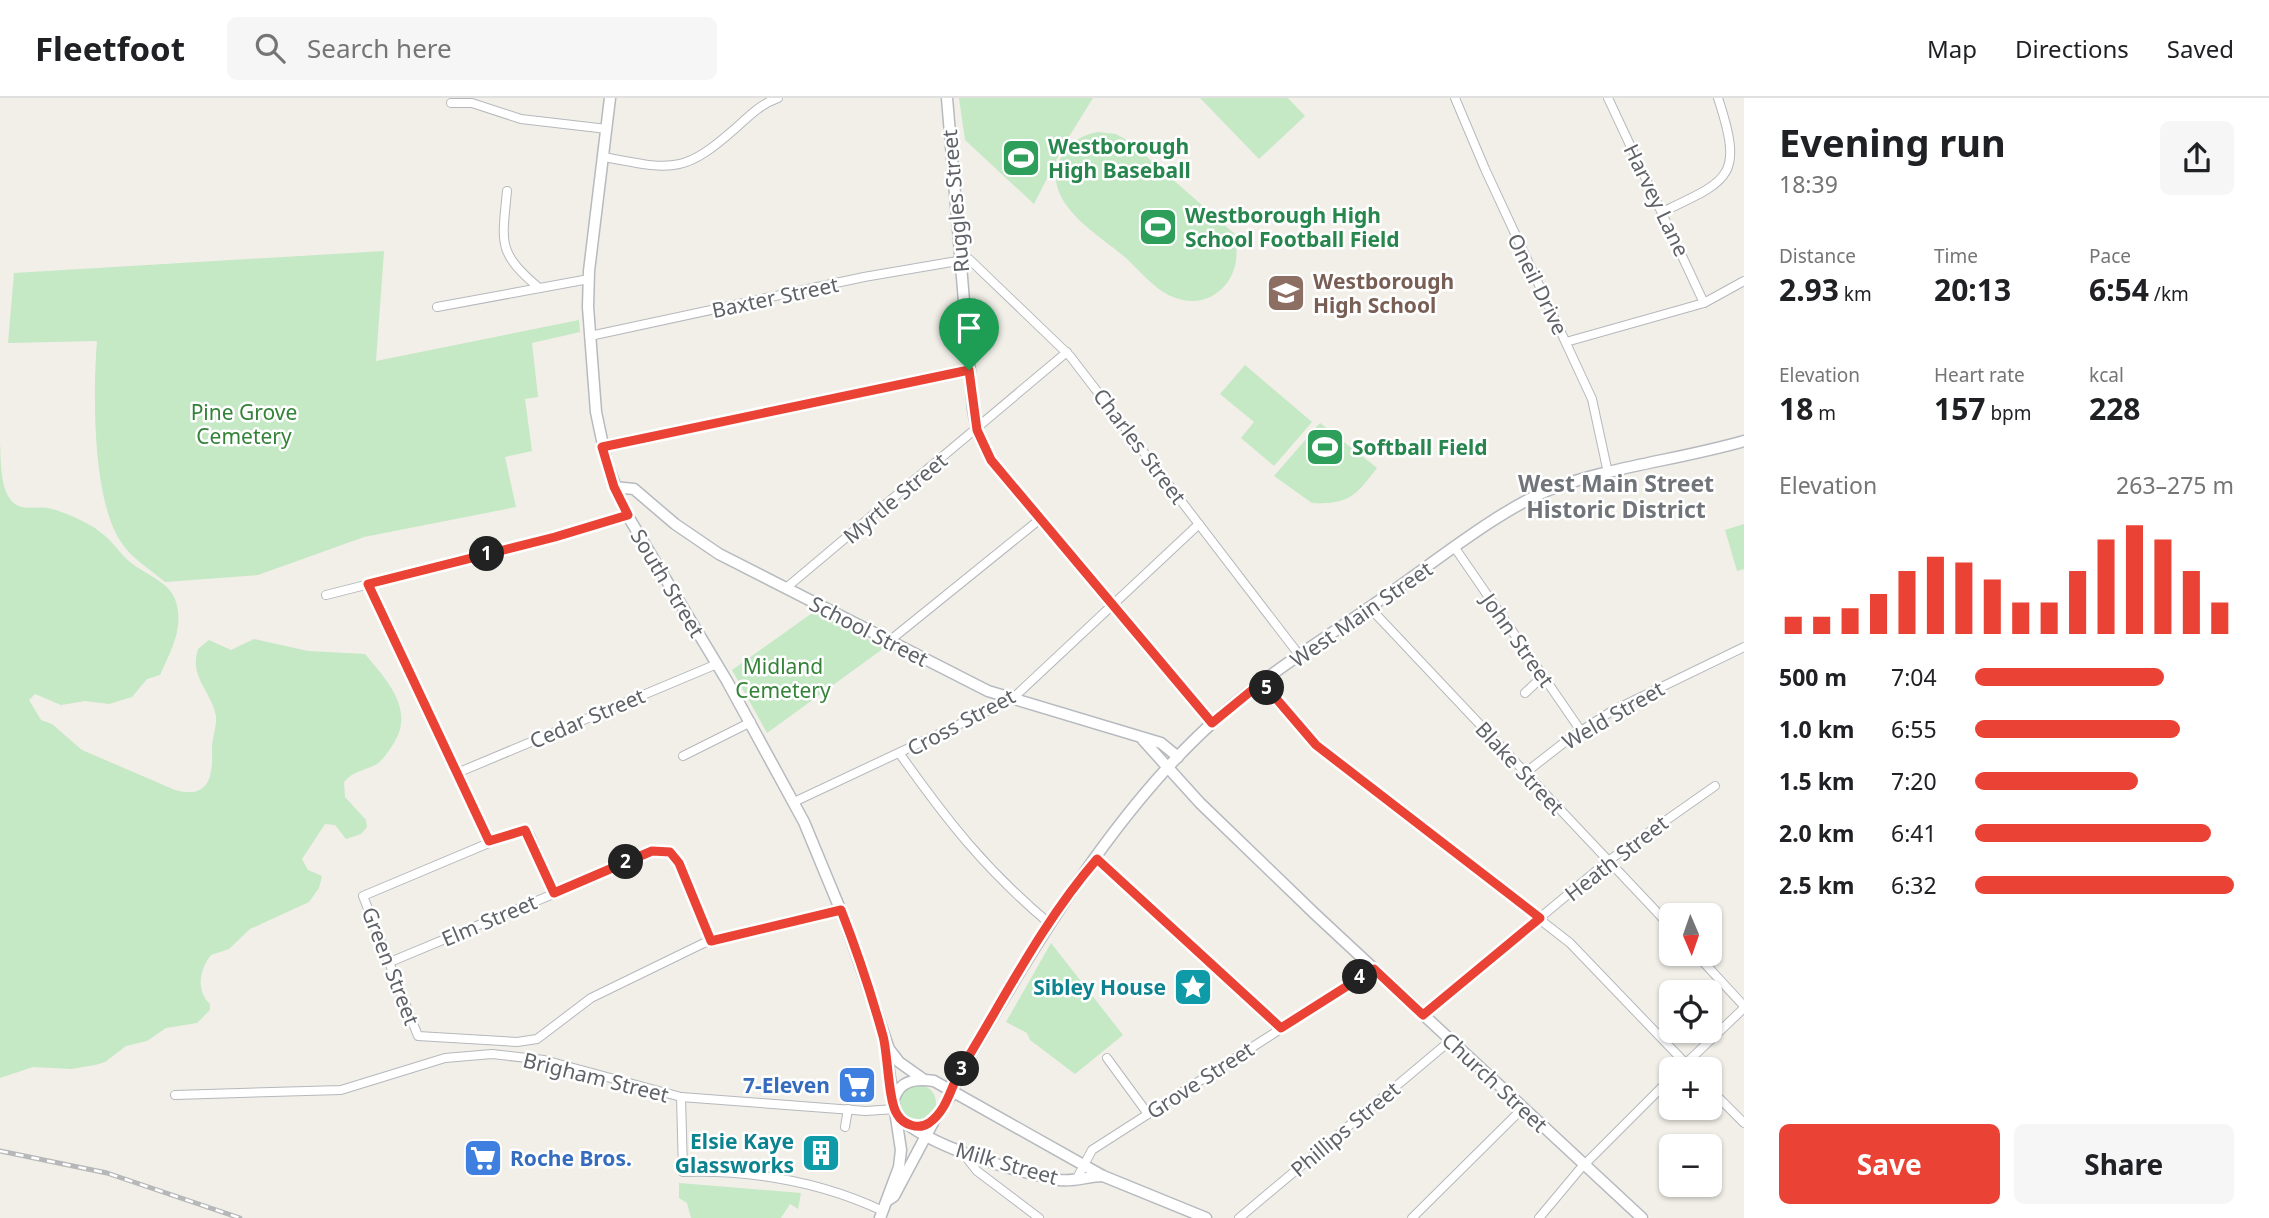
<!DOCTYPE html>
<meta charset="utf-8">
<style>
:root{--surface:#fff;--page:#f6f6f6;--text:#202124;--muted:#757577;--line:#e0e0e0;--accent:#ea4335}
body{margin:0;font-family:"Noto Sans",sans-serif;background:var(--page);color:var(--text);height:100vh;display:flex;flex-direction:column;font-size:26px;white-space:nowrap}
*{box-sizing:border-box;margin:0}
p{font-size:23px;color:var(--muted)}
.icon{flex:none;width:38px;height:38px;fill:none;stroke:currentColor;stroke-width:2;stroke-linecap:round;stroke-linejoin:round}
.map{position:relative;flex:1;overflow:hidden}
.sheet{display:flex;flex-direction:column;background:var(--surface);width:525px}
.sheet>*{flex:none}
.needle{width:46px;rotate:178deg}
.tools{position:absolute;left:1659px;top:805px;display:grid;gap:14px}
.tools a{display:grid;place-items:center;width:63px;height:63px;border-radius:10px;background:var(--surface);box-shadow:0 2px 5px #0004;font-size:35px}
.pin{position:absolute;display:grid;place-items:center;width:60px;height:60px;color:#fff;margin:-72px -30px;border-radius:50% 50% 50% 0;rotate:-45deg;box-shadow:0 0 7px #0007}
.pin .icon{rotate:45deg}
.km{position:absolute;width:35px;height:35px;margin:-18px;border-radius:50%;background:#222;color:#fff;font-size:19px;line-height:35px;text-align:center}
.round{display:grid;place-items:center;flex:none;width:74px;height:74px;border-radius:10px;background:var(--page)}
.summary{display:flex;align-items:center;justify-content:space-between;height:119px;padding:0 35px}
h1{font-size:38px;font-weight:700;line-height:52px}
.metrics{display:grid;grid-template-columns:repeat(3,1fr);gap:10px;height:119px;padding:7px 35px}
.metrics div{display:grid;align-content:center}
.metrics b{font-size:30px;font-weight:700}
.metrics small{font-size:19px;font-weight:400}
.metrics p{font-size:19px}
.chart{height:196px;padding:14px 35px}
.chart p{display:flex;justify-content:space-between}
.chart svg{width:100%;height:126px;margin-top:7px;stroke:var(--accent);stroke-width:6}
.action{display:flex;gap:14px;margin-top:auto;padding:14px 35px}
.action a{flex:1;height:80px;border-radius:10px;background:var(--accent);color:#fff;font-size:28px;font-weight:700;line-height:80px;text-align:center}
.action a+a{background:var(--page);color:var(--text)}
ul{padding:0 35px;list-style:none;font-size:23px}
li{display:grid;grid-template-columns:112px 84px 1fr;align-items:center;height:52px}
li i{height:18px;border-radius:9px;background:var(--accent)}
header{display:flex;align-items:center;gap:42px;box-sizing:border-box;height:98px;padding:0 35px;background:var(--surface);border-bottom:2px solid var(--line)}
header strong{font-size:33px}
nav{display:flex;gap:38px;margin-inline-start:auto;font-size:24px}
.search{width:490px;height:63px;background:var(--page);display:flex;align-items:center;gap:18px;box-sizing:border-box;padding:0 24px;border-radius:10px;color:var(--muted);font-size:26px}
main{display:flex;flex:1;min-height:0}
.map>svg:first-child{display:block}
</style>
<header>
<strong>Fleetfoot</strong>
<div class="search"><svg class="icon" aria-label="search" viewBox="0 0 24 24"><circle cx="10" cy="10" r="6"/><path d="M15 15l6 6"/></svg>Search here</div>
<nav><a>Map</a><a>Directions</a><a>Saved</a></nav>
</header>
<main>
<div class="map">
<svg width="1744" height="1120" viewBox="0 0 1744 1120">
<rect width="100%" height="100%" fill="#f1efe8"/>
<g fill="#c5e8c5">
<polygon points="959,0 1093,0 1065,45 1034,106 965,42"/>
<polygon points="1200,0 1288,0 1305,18 1259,61"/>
<path d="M1098,34L1116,36L1130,44L1245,145L1240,151L1236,148C1241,182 1211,213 1176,200C1157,194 1141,174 1126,160C1099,137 1040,104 1060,61C1068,45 1081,37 1098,34Z"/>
<path d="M384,153L376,263L579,222L580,234L532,245L538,299L525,301L532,353L505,359L516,409L364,439L258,477L165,484C151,472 130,459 121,444C92,401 93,295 97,243L8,245L14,175Z"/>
<polygon points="1245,267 1312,324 1274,368 1241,340 1254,324 1220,296"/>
<path d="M1320,325L1377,370C1356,397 1349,407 1312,405L1274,378Z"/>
<path d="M0,345C1,361 0,384 8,398C19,417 36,406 52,411C67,415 92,426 104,437C114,445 120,456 130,464C143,475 169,484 175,501C185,529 171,552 160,577L147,581L132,599L109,606L85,603L61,607L35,596L29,602L41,622L52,626L82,652L175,692C210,702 213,677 212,651C212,640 217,628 216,618C211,592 189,580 198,551L209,542L231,552L254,541L308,553L365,556C386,581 415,611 394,645C389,652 384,661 377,666C365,673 354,672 344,684L345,699L366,722L367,729L361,736L346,741L335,727L325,726L302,761L308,772L322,778L319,790L309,804L250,831L229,851L211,857C199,872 196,893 210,906V912L197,925L166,930L147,943L126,948L105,964L95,967L71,971L33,969L0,980Z"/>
<polygon points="1744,426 1744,471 1737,473 1725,432"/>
<polygon points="815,513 884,550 767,635 732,572"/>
<polygon points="1051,845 1123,937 1075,976 1030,942 1027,935 1006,924"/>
<circle cx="918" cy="1005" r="18"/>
<polygon points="679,1085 801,1095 798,1111 790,1106 781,1120 691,1120 687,1105 679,1100"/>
</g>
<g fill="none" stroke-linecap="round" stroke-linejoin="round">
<g stroke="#b5b8bc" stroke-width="10">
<g id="street">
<polyline points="1455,0 1485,71 1592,301 1608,375"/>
<polyline points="1608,0 1704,205"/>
<polyline points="451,5 472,5 521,21 607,31"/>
<path d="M604,59C673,72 683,77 738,28C750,17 761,6 778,0"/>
<path d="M507,93C502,146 497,154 539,190"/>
<path d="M1662,114C1730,82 1744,79 1718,0"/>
<polyline points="437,209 589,181"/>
<polyline points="590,238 864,179 969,161 1070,258 1300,558"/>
<polyline points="1566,244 1704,205 1744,183"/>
<polyline points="602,349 969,272"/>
<polyline points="1455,450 1581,633"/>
<polyline points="368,486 489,743"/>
<polyline points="786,490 1067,254"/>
<polyline points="326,497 555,439 628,417"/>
<polyline points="1370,510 1671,829"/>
<polyline points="888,544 1039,422"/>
<polyline points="1262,585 1316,647 1570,845 1691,971"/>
<polyline points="1525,595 1543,578"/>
<path d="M900,656C948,724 986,772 1050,826"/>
<polyline points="683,658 751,624"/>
<polyline points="457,675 717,566"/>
<polyline points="1525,675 1570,640 1612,613 1744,549"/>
<polyline points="794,704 1011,602 1199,426"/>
<polyline points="1097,760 1281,930"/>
<polyline points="554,795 530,737 522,731 363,798 418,938 517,944 537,941 591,900 704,845 841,812"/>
<polyline points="1696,856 1744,908"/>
<polyline points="390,864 659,752 670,754 677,761 711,843"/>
<polyline points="1423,917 1608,763 1715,688"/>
<polyline points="1107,960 1148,1016"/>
<polyline points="1680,971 1744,910"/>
<polyline points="1710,991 1744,1025"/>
<polyline points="175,997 341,992 445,960 492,956 544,962 681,999 866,1013 895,1011"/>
<path d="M681,999L683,1074C751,1072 821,1084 883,1113"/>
<polyline points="845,1029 848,1011"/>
<polyline points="962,1054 977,1073 1039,1120"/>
<polyline points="1076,1082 1092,1052 1374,871"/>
<polyline points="1239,1120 1451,942"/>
<polyline points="1412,1120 1523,1010"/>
<polyline points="1539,1120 1580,1071 1671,980"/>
</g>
</g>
<g stroke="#b6babf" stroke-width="13">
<g id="secondary">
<polyline points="610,0 589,173 588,209 596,314 607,366 626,415 727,583 804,724 845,823 889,951 899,964 923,981"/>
<polyline points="947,0 973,311 977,333 991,362 1212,625"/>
<polyline points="614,389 634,391 675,426 719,456 988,593 1161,645 1178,659"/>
<polyline points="1143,642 1200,705 1315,816 1642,1120"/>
<path d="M894,1001C900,982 916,980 934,983L1103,1078L1206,1120"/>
<path d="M897,1017C927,1049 1017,1074 1060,1082C1075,1084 1088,1078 1103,1078"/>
<path d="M888,1102L894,1098L936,1019L951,997L956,981C1028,859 1112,712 1219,619C1271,572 1333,536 1390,495C1436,463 1503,409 1554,390C1615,368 1682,361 1744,343"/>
<polyline points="880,1120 899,1069 901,1052 885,947"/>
</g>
</g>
<use href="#street" stroke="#fff" stroke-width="8"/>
<use href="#secondary" stroke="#fff" stroke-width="10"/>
<g stroke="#b6b7b8" stroke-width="5">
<polyline id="rail" points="0,1053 107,1075 240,1120"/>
</g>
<use href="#rail" stroke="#fff" stroke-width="2.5" stroke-dasharray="8" stroke-linecap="butt"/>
</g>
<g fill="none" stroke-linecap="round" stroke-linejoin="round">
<g stroke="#fff" stroke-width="14">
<path id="route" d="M969,272L977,332L991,362L1212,625L1262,584L1316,647L1540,820L1423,917L1374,871L1281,930L1097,761C1043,823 1004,901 961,971C950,990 948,1011 929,1025C919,1032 903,1027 897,1016C888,1003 888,956 883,938C871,895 857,853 841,812L711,843L679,765L670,754L652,753L554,795L525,732L489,743L368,486L555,439L628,417L614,389L602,349Z"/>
</g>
<use href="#route" stroke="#ea4335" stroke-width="9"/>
</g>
<defs>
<g id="stadium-square" transform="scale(2.0125)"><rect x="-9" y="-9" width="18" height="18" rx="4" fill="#2e9e5b" stroke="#fff"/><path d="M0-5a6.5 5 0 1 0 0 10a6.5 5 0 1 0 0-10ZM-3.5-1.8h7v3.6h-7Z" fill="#fff"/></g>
<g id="school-square" transform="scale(2.0125)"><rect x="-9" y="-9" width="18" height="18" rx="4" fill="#8d6e63" stroke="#fff"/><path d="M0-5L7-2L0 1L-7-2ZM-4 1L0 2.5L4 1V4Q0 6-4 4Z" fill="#fff"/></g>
<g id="sight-square" transform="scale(2.0125)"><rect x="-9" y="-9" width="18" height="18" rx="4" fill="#0f9aa8" stroke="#fff"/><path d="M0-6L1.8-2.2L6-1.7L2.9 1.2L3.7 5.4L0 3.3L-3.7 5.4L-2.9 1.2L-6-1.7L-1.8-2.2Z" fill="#fff"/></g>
<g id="supermarket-square" transform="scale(2.0125)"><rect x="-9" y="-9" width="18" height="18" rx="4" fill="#3f7fe0" stroke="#fff"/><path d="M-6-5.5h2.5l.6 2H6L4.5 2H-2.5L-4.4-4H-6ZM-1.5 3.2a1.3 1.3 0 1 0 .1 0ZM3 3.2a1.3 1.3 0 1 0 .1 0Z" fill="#fff"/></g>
<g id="building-square" transform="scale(2.0125)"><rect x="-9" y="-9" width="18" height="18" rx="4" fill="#0f9aa8" stroke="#fff"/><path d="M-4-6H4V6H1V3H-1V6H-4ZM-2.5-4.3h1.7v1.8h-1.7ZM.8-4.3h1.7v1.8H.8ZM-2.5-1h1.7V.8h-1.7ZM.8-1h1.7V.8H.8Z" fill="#fff"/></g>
</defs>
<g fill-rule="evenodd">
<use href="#stadium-square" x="1021" y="60"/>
<use href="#stadium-square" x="1158" y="129"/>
<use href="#school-square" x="1286" y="195"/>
<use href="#stadium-square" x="1325" y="349"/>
<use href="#sight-square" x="1193" y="889"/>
<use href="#supermarket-square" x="857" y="987"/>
<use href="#building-square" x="821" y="1055"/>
<use href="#supermarket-square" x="483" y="1060"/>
</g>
<g text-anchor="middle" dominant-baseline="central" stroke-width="5" stroke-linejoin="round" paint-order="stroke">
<g font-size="21" font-weight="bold" fill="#27864d" stroke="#fff" text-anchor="start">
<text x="1048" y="48">Westborough<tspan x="1048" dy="24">High Baseball</tspan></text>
<text x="1185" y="117">Westborough High<tspan x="1185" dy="24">School Football Field</tspan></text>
<text x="1352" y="349">Softball Field</text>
</g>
<g font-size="21" fill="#5f6368" stroke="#fff">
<text transform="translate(1657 102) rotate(64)">Harvey Lane</text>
<text transform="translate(955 103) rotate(-95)">Ruggles Street</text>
<text transform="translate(1538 186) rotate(64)">Oneil Drive</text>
<text transform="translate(775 199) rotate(-12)">Baxter Street</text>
<text transform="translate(1140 348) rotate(53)">Charles Street</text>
<text transform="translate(895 400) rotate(-40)">Myrtle Street</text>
<text transform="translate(668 485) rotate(59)">South Street</text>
<text transform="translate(1361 516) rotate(-35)">West Main Street</text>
<text transform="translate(869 533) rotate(27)">School Street</text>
<text transform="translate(1518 542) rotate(55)">John Street</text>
<text transform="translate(1613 617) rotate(-30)">Weld Street</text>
<text transform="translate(587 620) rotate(-23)">Cedar Street</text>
<text transform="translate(961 624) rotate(-28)">Cross Street</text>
<text transform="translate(1520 670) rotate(47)">Blake Street</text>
<text transform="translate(1616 760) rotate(-38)">Heath Street</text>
<text transform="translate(489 822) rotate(-23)">Elm Street</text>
<text transform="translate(391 868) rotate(69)">Green Street</text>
<text transform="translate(596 979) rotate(14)">Brigham Street</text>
<text transform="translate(1200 982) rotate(-33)">Grove Street</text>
<text transform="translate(1495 984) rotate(43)">Church Street</text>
<text transform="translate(1345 1031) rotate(-40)">Phillips Street</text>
<text transform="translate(1007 1065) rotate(16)">Milk Street</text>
</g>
<g font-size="21" font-weight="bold" fill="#785e54" stroke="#fff" text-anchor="start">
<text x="1313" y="183">Westborough<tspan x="1313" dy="24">High School</tspan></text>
</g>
<g font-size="21" fill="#348238" stroke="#fff">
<text x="244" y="314">Pine Grove<tspan x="244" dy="24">Cemetery</tspan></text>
<text x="783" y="568">Midland<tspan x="783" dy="24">Cemetery</tspan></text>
</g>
<g font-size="21" font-weight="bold" fill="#0d838f" stroke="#fff" text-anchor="end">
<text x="1166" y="889">Sibley House</text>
<text x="794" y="1043">Elsie Kaye<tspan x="794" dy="24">Glassworks</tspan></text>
</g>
<g font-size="21" font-weight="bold" fill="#366cbe" stroke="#fff" text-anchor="end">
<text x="830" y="987">7-Eleven</text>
<text x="510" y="1060" text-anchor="start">Roche Bros.</text>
</g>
<g font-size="23" font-weight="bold" fill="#70757a" stroke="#fff">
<text x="1616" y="385">West Main Street<tspan x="1616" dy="26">Historic District</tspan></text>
</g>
</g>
</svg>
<div class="tools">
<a><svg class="needle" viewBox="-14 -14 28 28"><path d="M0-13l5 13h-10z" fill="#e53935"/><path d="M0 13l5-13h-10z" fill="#757577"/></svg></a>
<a><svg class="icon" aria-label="locate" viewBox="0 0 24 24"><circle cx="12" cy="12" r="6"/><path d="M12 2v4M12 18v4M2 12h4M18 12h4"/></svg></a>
<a>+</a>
<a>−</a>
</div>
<div class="pin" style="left:969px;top:272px;background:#1e9e55"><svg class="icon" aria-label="arrive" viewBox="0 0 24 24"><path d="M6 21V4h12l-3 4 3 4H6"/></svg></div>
<b class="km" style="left:487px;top:456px">1</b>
<b class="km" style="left:626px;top:764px">2</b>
<b class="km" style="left:962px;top:971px">3</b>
<b class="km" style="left:1360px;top:879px">4</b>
<b class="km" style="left:1267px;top:590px">5</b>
</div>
<section class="sheet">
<div class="summary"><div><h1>Evening run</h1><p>18:39</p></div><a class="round"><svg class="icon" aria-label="share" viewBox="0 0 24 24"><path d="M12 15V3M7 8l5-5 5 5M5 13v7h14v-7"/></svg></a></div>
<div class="metrics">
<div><p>Distance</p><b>2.93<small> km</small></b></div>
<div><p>Time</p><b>20:13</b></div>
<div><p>Pace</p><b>6:54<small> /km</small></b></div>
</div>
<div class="metrics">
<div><p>Elevation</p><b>18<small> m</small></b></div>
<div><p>Heart rate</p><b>157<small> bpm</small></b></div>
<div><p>kcal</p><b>228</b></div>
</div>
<div class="chart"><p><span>Elevation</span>263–275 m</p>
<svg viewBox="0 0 160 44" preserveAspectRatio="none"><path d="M5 44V38M15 44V38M25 44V35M35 44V30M45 44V22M55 44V17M65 44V19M75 44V25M85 44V33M95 44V33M105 44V22M115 44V11M125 44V6M135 44V11M145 44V22M155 44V33"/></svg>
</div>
<ul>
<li><b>500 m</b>7:04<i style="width:73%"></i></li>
<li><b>1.0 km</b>6:55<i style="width:79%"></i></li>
<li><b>1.5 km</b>7:20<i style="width:63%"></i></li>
<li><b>2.0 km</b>6:41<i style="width:91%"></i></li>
<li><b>2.5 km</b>6:32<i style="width:100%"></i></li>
</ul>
<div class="action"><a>Save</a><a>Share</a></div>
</section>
</main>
